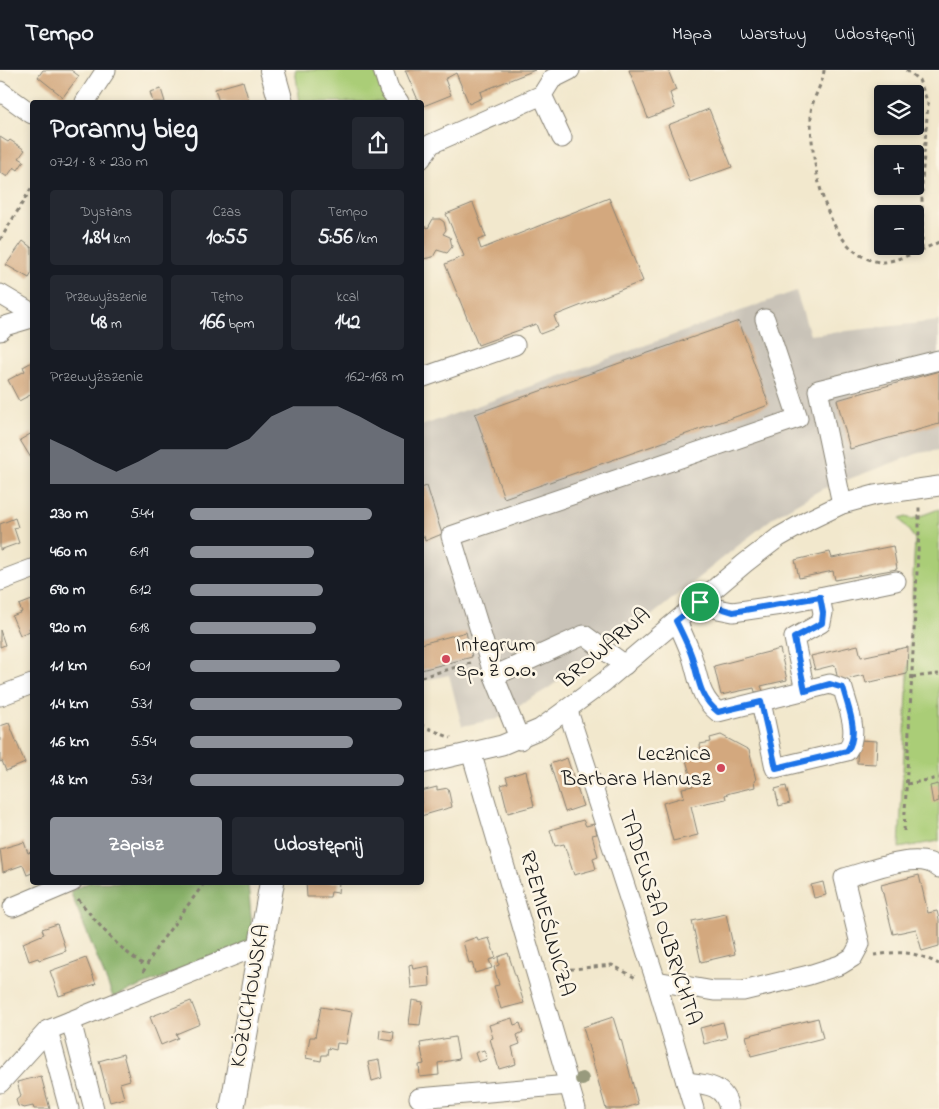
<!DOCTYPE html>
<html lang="pl">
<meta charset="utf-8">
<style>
:root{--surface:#171b24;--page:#242831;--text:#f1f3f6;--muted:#9ea1a6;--line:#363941;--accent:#8c9099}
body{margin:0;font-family:"Indie Flower",sans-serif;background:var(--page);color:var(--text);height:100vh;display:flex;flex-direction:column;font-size:19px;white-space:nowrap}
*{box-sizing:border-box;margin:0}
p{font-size:16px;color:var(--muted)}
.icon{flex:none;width:28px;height:28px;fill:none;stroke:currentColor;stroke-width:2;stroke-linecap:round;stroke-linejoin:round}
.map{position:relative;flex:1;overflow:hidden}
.details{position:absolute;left:30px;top:30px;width:394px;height:785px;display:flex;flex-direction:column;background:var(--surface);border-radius:5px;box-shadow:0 2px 8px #0003}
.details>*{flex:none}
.buttons{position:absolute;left:874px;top:15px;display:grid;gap:10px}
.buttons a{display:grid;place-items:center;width:50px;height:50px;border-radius:5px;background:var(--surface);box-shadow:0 2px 8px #0003;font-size:25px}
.pin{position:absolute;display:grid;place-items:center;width:42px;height:42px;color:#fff;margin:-21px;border:2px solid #fff;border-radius:50%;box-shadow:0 1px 5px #0007}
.round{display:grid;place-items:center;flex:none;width:52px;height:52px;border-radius:5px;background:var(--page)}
.overview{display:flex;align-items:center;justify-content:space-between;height:85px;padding:0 20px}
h1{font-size:28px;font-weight:700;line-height:38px}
.figures{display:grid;grid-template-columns:repeat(3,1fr);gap:8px;height:85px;padding:5px 20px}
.figures div{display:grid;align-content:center;border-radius:5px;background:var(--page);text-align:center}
.figures b{font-size:21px;font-weight:700}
.figures small{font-size:14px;font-weight:400}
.figures p{font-size:14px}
.chart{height:140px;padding:10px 20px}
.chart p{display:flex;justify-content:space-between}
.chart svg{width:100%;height:90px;margin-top:5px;fill:var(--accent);opacity:.7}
.action{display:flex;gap:10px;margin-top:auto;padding:10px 20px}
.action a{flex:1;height:58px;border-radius:5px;background:var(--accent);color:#fff;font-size:20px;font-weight:700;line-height:58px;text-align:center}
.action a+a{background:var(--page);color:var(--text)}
ul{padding:0 20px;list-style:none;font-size:16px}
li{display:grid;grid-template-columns:80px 60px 1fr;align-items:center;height:38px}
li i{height:12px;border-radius:6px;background:var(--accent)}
header{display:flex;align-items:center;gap:30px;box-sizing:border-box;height:70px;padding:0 25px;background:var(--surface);border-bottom:1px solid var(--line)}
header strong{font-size:24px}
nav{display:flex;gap:28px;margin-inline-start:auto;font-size:18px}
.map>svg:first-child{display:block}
</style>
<header>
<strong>Tempo</strong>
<nav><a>Mapa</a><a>Warstwy</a><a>Udostępnij</a></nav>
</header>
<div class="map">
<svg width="939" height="1039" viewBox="0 0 939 1039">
<rect width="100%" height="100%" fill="#fcf5e5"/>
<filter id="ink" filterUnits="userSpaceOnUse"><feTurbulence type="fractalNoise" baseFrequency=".02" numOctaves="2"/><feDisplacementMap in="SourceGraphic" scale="10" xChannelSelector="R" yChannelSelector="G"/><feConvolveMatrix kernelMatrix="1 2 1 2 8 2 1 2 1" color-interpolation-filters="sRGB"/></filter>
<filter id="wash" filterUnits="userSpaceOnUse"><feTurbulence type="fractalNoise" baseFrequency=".0096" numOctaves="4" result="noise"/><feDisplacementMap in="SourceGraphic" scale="20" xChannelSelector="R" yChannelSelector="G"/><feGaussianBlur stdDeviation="1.12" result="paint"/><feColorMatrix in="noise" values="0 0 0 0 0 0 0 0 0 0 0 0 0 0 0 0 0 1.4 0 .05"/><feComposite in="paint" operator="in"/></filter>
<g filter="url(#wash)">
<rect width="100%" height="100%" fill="#f2e8cd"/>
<polygon fill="#c9c3b8" points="796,221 810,265 939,251 939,380 919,383 822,419 775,446 651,546 547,619 497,649 462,656 449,605 421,611 421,356"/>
<g fill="#aacd77" stroke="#63744a">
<polygon points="295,0 374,0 386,32 300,32"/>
<polygon points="939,439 939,771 899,778 915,469 900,449 906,447 912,449"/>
</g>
<polygon fill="#87b068" stroke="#526642" points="90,812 248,813 252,858 249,874 113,927 70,821"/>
<g id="blocks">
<g fill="#d3a87e">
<polygon points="43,0 71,0 79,6 63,27 38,7"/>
<polygon points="405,0 535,0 480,22 482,28 469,34 456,3 445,9 451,25 421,37"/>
<polygon points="629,0 668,0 676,20 670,23 675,38 648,48"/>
<polygon points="243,11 249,32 219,32 215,19"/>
<polygon points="161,19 165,32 153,32 150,22"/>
<polygon points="709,39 732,97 690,112 668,55"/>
<polygon points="0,67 8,72 10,70 25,80 19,88 24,91 18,100 14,97 7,107 0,102"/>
<polygon points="609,128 643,211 554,246 558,257 540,264 536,254 478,275 445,194 464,186 446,144 473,133 486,167 478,170 481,179"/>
<polygon points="433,149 440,149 444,152 446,160 443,164 450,167 452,177 447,183 437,180 433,187 423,189 421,188 421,155 428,158"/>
<polygon points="23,171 32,178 32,203 29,208 6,195"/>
<polygon points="739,251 769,335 504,428 475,344"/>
<polygon points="32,292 32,324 19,331 8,310 25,301 23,297"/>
<polygon points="939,301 939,354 850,379 837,330"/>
<polygon points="32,363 32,387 31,388 20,370"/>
<polygon points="427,416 442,464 425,471 424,466 421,467 421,418"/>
<polygon points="15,448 18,457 14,458 19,473 0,480 0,454"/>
<polygon points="893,476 897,499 835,510 833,501 799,508 795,490 830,482 832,488"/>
<polygon points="32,530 32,557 29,558 30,561 20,565 12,546 22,542 19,535"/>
<polygon points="0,560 5,575 0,577"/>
<polygon points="466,562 472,587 421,600 421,574"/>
<polygon points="858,575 861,587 908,577 907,604 866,613 864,605 838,611 835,595 815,600 811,586"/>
<polygon points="780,579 787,610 761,616 763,621 755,622 754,618 721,625 714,596"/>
<polygon points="9,653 25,693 6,701 2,691 0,692 0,656"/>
<polygon points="721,665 749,680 756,710 754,711 755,717 730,723 725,725 726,729 691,736 698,765 673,771 663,733 684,727 682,718 693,716 685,686 701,682 700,674 711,672 710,668"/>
<polygon points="858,670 877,671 876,694 857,693"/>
<polygon points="567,688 583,736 565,742 550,694"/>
<polygon points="526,701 534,736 508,743 501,715 508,713 506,707"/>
<polygon points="938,714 939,731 933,733 930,716"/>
<polygon points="786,716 790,733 779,736 775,719"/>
<polygon points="437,717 437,720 448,718 452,737 421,746 421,721"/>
<polygon points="583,750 586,756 594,754 597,764 592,765 598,786 593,788 596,799 574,805 564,774 555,776 550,760"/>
<polygon points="24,772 28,783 32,782 32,803 27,805 23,795 3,802 0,779"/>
<polygon points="919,805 928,843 937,841 939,849 939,876 922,881 916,859 893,864 881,815"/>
<polygon points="306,812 339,812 338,823 331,822 330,827 307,827"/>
<polygon points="823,812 826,825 814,828 811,815"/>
<polygon points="726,844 735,884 701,892 692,851"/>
<polygon points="57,854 66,881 39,890 38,888 29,891 23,873 44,864 42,859"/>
<polygon points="477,867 478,871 489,868 496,888 489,890 492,898 475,903 472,892 469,893 463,872"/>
<polygon points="508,883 524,933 501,939 494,916 499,915 494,897 499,895 498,887"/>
<polygon points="86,888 96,914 59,926 50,901"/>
<polygon points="412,894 413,899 429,896 430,916 411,918 409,895"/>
<polygon points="412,930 423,932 420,955 409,954"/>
<polygon points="191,931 200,954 176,964 178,968 161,975 150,947"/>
<polygon points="321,937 352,942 346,974 337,973 336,980 328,978 327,985 322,985 321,991 306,988 310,967 315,967"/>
<polygon points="613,947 620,970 621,969 638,1034 622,1039 606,1039 583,957"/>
<polygon points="512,948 514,955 520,953 523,962 517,965 520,974 512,977 516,994 499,999 490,969 493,968 489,955"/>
<polygon points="818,948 823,968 751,986 746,966"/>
<polygon points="723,952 727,968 704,974 700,958"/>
<polygon points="380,960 394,962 393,971 379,969"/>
<polygon points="455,967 459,989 438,993 439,1005 420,1007 419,995 424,994 420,973"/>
<polygon points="484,980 487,989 478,992 475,983"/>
<polygon points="123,984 130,1010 120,1013 124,1028 110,1032 99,991"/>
<polygon points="379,990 382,1008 372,1011 368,992"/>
<polygon points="41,1006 50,1039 34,1039 33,1036 24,1038 18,1036 16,1030 21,1026 17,1012"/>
</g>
</g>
</g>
<g filter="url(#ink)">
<use href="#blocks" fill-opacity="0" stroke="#878274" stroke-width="1"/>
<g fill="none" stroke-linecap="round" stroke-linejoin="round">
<g stroke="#878274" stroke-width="21">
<g id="minor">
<polyline points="383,0 389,19 399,32"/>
<polyline points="0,21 32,44"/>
<polyline points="542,25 552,9 570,0"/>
<polyline points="85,32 106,0"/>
<polyline points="421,89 431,74 542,25 562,68"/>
<polyline points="0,224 32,243"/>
<polyline points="0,261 5,256 32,248"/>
<polyline points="421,308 515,275"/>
<polyline points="842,434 818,320 939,290"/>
<polyline points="0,511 32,499"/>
<polyline points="700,532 718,539 733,542 781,535 896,511"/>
<path d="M677,551C682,563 688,575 692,587C699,609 699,627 718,642L830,614L843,619C848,638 860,663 847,681L775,698L761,632"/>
<polyline points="494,606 451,466 798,348 765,249"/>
<polyline points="805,621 794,568 821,553 823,543 820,527"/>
<polyline points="0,626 32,614"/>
<polyline points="568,641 656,911 694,1039"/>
<polyline points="520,670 494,606 584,565 625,595"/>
<polyline points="471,682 576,1039"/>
<polyline points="421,694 502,675 540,659 604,612 745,493 779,467 809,450 842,434 875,425 939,416"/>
<polyline points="13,837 72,812"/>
<path d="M656,911L714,921H743L809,905L840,895L853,887L860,874L844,808C868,802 919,779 939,798"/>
<polyline points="71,951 94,1039"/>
<polyline points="48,960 69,1039"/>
<path d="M686,1012C706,1014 725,1015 729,1039"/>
<polyline points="0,1013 48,960 260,875"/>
<polyline points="419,1028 569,1015"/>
</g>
</g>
<g stroke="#878274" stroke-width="26">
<g id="major">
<polyline points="272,0 281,32"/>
<polyline points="232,1039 272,812"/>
</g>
</g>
<g stroke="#878274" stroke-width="3" stroke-dasharray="4 4" stroke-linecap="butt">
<path d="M824,0C823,15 811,29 811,44C810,88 825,187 881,192C894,193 926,178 939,172"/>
<polyline points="906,0 919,10 928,33 922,110 922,179"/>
<polyline points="0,170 32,117"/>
<polyline points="421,607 471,593"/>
<polyline points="912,607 939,604"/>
<polyline points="421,655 451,668"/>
<polyline points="907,714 939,708"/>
<polyline points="904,761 919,462 919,437"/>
<path d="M78,829C98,854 118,879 146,896"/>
<path d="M874,885C902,881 913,881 939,894"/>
<polyline points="554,901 612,895 636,908"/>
<polyline points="143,902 157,877 205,812"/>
</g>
<use href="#minor" stroke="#fff" stroke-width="19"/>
<use href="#major" stroke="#fff" stroke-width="24"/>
</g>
<circle fill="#989a7d" cx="582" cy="1009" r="7"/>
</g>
<g fill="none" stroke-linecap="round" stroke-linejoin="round" filter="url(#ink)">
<g stroke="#fff" stroke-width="10">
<path id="route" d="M820,527L823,543L822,553L794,568L805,621L830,614L843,618C848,638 860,663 847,681L776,698L761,632L718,642C699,627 699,609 692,587C688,575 682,563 676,551L700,532L733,542Z"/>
</g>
<use href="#route" stroke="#1a73e8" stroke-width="6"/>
</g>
<g fill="#d1495b" stroke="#fcf5e5" stroke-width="2">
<circle cx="446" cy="589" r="5"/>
<circle cx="721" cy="698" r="5"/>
</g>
<g text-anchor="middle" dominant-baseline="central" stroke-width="5" stroke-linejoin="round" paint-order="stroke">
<g font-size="22" fill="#1c1c1c" stroke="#fcf5e5" text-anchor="start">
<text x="456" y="576">Integrum<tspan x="456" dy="25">sp. z o.o.</tspan></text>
<text x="711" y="685" text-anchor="end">Lecznica<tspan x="711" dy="25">Barbara Hanusz</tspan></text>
</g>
<g font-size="22" fill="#1c1c1c" stroke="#fcf5e5">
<text transform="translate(605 579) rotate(-40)">BROWARNA</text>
<text transform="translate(659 848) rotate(72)">TADEUSZA OLBRYCHTA</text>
<text transform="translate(546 854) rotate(74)">RZEMIEŚLNICZA</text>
<text transform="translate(251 926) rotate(-80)">KOŻUCHOWSKA</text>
</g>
</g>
</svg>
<div class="buttons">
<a><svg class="icon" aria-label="layers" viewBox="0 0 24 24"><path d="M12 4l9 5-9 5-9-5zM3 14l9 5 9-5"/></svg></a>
<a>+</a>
<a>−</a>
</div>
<div class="pin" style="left:700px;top:532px;background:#1e9e55"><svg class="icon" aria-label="arrive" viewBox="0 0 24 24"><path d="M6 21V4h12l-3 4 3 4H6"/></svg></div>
<section class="details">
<div class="overview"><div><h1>Poranny bieg</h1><p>07:21 · 8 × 230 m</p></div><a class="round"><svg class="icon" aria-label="share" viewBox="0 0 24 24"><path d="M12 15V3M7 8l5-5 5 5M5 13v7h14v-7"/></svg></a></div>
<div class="figures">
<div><p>Dystans</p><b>1.84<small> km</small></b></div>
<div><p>Czas</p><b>10:55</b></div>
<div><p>Tempo</p><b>5:56<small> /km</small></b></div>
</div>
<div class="figures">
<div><p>Przewyższenie</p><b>48<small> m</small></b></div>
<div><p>Tętno</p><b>166<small> bpm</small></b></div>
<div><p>kcal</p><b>142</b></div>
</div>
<div class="chart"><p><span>Przewyższenie</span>162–168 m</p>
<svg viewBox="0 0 160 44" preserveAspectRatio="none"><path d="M0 44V22L10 27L20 33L30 38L40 33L50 27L60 27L70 27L80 27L90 22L100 11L110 6L120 6L130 6L140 11L150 17L160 22V44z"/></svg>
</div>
<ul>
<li><b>230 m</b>5:44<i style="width:85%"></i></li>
<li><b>460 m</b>6:19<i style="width:58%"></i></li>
<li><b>690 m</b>6:12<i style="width:62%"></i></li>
<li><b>920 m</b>6:18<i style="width:59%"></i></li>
<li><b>1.1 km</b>6:01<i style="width:70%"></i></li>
<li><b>1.4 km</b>5:31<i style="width:99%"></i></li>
<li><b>1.6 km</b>5:54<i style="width:76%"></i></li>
<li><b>1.8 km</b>5:31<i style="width:100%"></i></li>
</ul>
<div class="action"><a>Zapisz</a><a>Udostępnij</a></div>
</section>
</div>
